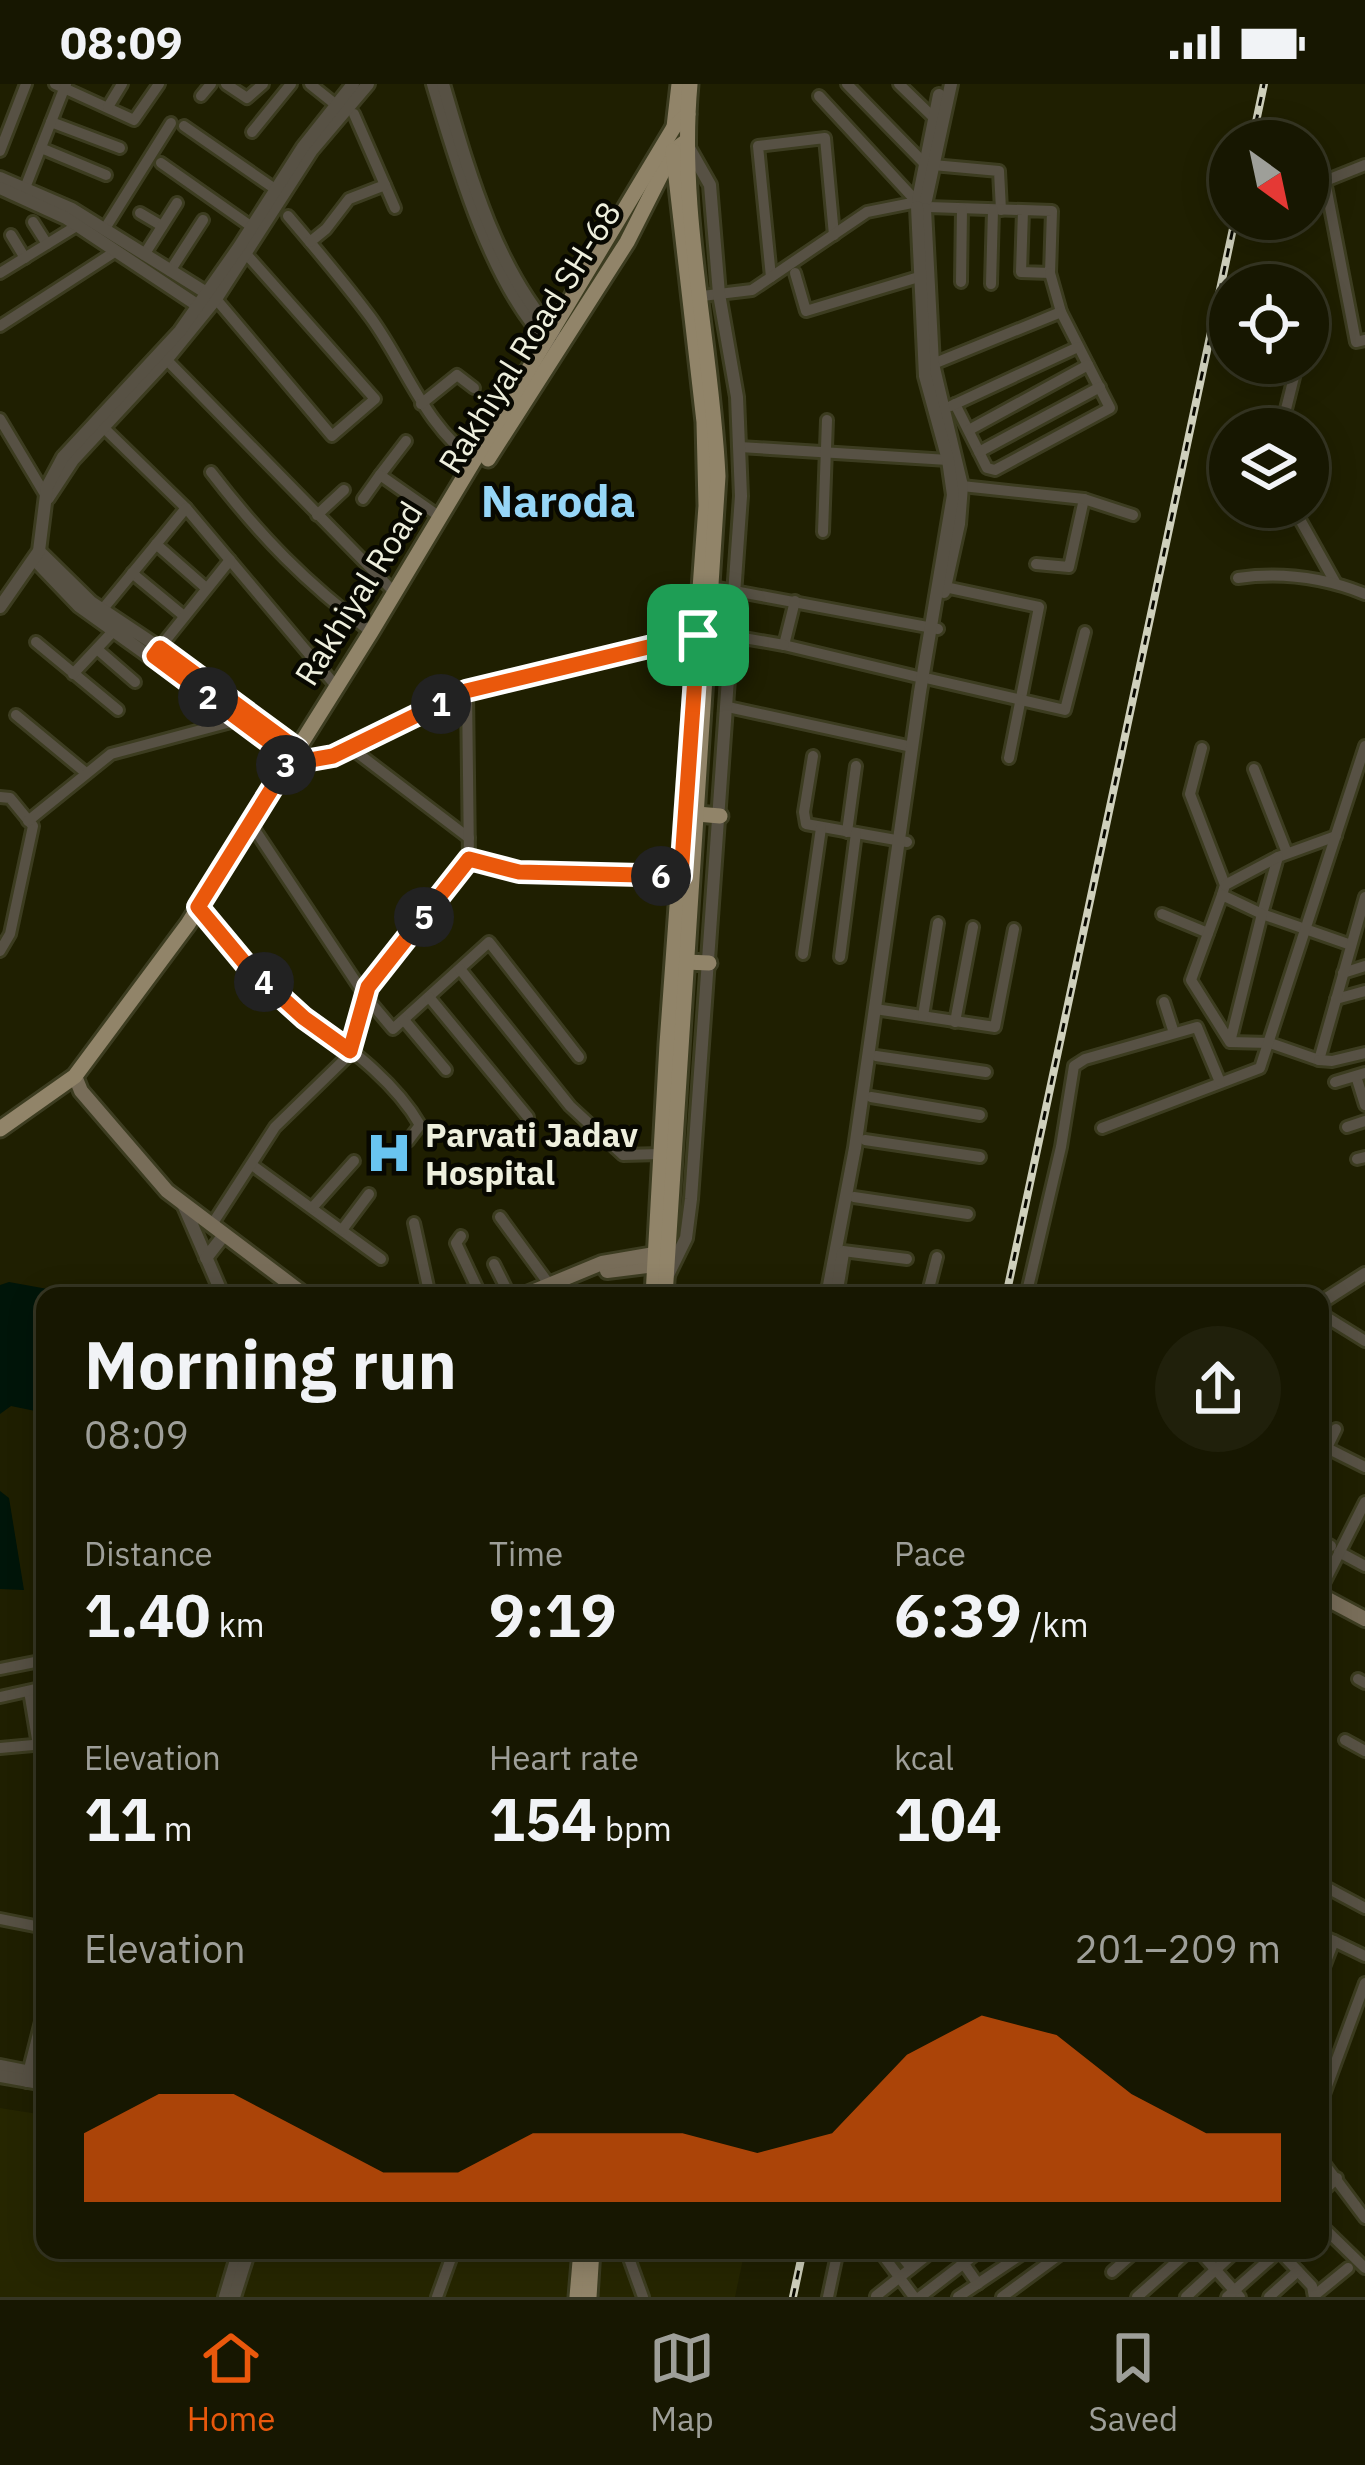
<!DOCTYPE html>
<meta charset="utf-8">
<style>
:root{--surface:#171701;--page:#20200b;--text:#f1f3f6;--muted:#9e9f99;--line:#363623;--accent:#ea580c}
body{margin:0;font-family:"IBM Plex Sans",sans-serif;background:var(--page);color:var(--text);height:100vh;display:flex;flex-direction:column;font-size:45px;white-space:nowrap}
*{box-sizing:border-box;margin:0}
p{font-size:39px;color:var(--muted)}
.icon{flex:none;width:66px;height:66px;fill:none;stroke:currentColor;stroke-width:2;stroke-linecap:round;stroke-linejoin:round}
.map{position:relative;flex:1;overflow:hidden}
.details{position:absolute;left:36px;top:1203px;width:1293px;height:972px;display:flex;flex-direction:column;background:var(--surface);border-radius:24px;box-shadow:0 6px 30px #0003,0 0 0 3px var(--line)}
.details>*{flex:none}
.needle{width:78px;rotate:147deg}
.buttons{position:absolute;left:1209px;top:36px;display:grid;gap:24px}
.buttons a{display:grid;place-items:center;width:120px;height:120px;border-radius:50%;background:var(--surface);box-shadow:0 6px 30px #0003,0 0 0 3px var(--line);font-size:60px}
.pin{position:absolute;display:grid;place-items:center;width:102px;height:102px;color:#fff;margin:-51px;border-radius:24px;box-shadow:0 6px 18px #0006}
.km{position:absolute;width:60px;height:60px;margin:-30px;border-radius:50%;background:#222;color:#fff;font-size:33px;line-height:60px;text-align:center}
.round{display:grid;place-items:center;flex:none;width:126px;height:126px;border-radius:63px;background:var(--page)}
.head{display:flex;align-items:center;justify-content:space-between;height:204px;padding:0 48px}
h1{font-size:66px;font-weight:700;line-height:90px}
.stats{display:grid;grid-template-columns:repeat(3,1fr);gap:18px;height:204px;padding:12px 48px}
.stats div{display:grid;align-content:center}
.stats b{font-size:60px;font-weight:700}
.stats small{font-size:33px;font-weight:400}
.stats p{font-size:33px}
.chart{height:336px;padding:24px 48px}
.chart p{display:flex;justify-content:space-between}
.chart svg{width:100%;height:216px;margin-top:12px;fill:var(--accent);opacity:.7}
.status{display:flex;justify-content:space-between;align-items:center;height:84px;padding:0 60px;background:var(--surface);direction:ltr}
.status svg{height:33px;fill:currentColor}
.tab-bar{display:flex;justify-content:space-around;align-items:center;height:168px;border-top:3px solid var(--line);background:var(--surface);font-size:33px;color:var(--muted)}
.tab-bar a{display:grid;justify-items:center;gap:6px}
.tab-bar .selected{color:var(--accent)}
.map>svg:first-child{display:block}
</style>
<div class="status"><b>08:09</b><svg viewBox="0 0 49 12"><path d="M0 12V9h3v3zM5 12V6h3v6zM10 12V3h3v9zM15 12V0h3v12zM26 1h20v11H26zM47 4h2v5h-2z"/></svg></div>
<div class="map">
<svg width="1365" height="2213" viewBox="0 0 1365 2213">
<rect width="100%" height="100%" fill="#1f1f01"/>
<polygon fill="#262600" points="0,2024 45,2031 45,2166 745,2166 735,2213 0,2213"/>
<g fill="#001509">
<polygon points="9,1198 86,1212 45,1212 45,1329 11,1322 0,1330 0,1201"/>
<polygon points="0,1407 9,1414 24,1506 0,1505"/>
</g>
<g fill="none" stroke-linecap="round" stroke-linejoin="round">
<g stroke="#3c3c20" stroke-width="16">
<g id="minor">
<polyline points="55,0 134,36 159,0"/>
<polyline points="226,0 247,14 263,0"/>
<polyline points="310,0 335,20"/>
<polyline points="847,0 924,79"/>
<polyline points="899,0 934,34"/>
<polyline points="201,12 211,0"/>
<polyline points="108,23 122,0"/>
<polyline points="51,38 120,64"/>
<polyline points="184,42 275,105"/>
<polyline points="252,48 291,0"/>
<polyline points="41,64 106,91"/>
<polyline points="0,67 26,0"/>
<polyline points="161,79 252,143"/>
<polyline points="933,81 999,87 1001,126"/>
<polyline points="1365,81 1325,97 1356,258 1365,256"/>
<polyline points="385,101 395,124"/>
<polyline points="23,109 66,0"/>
<polyline points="928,123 1052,127 1050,189 1021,188 1023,127"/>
<polyline points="140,129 162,142"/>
<path d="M288,132C316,165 345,199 371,234C406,282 424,341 475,377"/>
<polyline points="33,138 47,160"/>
<polyline points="104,146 171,39"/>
<polyline points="11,151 25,174"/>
<polyline points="310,158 326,145 349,115 385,101 354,30"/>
<polyline points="144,171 177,119"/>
<polyline points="170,187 203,136"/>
<polyline points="0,189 78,141"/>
<polyline points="795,189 806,227 922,192"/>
<polyline points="1050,189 1061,228"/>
<polyline points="771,193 758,62 825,54 834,151"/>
<polyline points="961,198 962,125"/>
<polyline points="991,200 993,126"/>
<polyline points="702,212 752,206 867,128 917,118 819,12"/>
<polyline points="216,215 332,352 375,315 240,163"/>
<polyline points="0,242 116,167"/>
<polyline points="161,270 394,508"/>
<polyline points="933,280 1061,228 1110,324 995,386 987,384 955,320"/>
<polyline points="421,320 457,291 474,304"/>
<polyline points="951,322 1078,263"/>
<polyline points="0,335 46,412"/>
<polyline points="102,342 186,424 336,602"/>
<polyline points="1281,345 1295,289 1290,279"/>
<polyline points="969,346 1088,281"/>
<polyline points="740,363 948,376"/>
<polyline points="979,368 1100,303"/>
<path d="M211,388C261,453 305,498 371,548"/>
<polyline points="380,391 406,357"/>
<polyline points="962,402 1084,415 1069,483 1036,480"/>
<polyline points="363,415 380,391 440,433"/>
<polyline points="1084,415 1133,431"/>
<polyline points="1293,423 1335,498"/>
<polyline points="317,431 344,406"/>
<polyline points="823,448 827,336"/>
<polyline points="156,460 206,504"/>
<polyline points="132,489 184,532"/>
<path d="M1238,494C1281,488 1325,494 1365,510"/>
<polyline points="713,503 938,545"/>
<polyline points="945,503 1039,523 1009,674"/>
<polyline points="795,517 784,561 922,594"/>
<polyline points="102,526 186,424"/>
<polyline points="732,552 784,561"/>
<polyline points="36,558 118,626"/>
<polyline points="97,565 135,598"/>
<polyline points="157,567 230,476"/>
<polyline points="73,590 119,541"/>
<polyline points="930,595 1065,626 1085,548"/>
<polyline points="728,623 912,663"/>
<polyline points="16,631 86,689"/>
<polyline points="351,664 469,754"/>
<polyline points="1202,664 1190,710 1225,801 1222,811"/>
<polyline points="813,672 804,728 806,740 907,758"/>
<polyline points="309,677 333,672 467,607 698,551"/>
<polyline points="1254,685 1287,769"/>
<polyline points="0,713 10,714 33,742 10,850 0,867"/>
<polyline points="28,737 111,670 242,635"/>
<polyline points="255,746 366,913 393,945 489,858 579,973"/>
<polyline points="847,748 856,682"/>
<polyline points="1336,752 1278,773 1262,830 1351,861"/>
<polyline points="469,775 519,788 681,792"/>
<polyline points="1225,801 1278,773"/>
<path d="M198,823C220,841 232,869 253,888C306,938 384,978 420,1041L408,1057"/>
<polyline points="1162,830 1208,849"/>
<polyline points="803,870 821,744"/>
<polyline points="840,873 856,749"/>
<polyline points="460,885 570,1022 623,1071 660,1070"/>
<polyline points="1343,889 1365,882"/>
<polyline points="429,913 528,1033"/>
<polyline points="1336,915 1365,907"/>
<polyline points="1164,918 1174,949"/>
<polyline points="875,925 995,943 1014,845"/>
<polyline points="923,932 938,839"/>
<polyline points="404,936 446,986"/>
<polyline points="955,938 973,843"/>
<polyline points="1230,958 1191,896 1222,811 1262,830 1230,958 1270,959 1319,976 1365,813"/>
<polyline points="876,972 986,988"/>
<polyline points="1319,976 1332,977 1365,969"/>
<polyline points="1356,992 1365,1021"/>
<polyline points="1335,998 1365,989"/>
<polyline points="871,1013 980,1031"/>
<polyline points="1347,1043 1365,1037"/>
<polyline points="1102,1044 1260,984 1365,662"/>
<polyline points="865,1056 980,1073"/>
<polyline points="1357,1075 1365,1073"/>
<polyline points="252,1081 381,1175"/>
<polyline points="854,1113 968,1130"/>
<polyline points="312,1124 354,1077"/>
<polyline points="500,1133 549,1200"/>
<polyline points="414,1139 430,1212"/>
<polyline points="211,1142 275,1043 350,970 368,903 469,775 467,607"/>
<polyline points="342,1146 369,1110"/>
<polyline points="461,1152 456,1159 481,1212"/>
<polyline points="843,1167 907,1175"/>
<polyline points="494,1180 510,1212"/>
<polyline points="927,1212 937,1173"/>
<polyline points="1026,1212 1061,1063 1074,982 1085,975 1197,943 1220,998"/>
<polyline points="1320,1229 1365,1257"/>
<polyline points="1327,1364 1365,1383"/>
<polyline points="1320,1378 1336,1345"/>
<polyline points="1320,1456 1331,1462"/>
<polyline points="1339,1468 1365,1482"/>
<polyline points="1320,1507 1365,1418"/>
<polyline points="0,1585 45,1576"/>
<polyline points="1358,1595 1365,1599"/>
<polyline points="29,1607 38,1661"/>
<polyline points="0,1613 45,1603"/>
<polyline points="1345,1656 1365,1667"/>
<polyline points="0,1664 44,1660"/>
<polyline points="1320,1800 1365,1824"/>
<polyline points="0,1835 45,1844"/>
<polyline points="1334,1857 1365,1872"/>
<polyline points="1320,1893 1334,1857 1325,1853"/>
<polyline points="1320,2021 1365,1899"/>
<polyline points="1320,2074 1365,2134"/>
<polyline points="1320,2110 1337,2094"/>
<polyline points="1320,2140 1365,2184"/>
<polyline points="626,2166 643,2213"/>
<polyline points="879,2166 914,2213"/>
<polyline points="897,2166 911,2184"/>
<polyline points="954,2166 978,2200"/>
<polyline points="1198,2166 1240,2213"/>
<polyline points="1278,2166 1312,2202 1314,2213"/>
<polyline points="1112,2188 1137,2166"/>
<polyline points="1315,2211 1348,2184"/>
<polyline points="876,2212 934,2166"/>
<polyline points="437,2213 454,2166"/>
<polyline points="828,2213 838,2166"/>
<polyline points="920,2213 981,2166"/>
<polyline points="958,2213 1028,2166"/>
<polyline points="1002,2213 1066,2166"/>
<polyline points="1137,2213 1190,2166"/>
<polyline points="1186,2213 1237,2166"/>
<polyline points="1227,2213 1279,2167"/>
<polyline points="1269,2213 1298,2187"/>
</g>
</g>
<g stroke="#3c3c20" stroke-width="18">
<g id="tertiary">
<path d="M433,0C456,78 492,204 551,261"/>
<path d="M443,0C468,85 494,182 554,249"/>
<polyline points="0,94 72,125 213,213"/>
<polyline points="0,104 66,134 200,223"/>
<polyline points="918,116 939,11"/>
<polyline points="926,116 951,0"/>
<polyline points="925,125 933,280 962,402 959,440 944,508"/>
<polyline points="48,414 73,376 167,275 216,215 312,66 368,0"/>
<polyline points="34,475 79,522 291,674 299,678 309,677 160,564 91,518 39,467"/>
<polyline points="0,523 39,467 47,403 63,373 180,247 239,163 303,63 353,0"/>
<polyline points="183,1120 223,1212"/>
<polyline points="206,1174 224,1151"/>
<polyline points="667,1193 686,1154 691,1115 741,412 737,313 719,210 710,101 689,64"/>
<polyline points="827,1212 855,1064 920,608 953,411 948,376 925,292 917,123"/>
<polyline points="836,1212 843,1169"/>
<polyline points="1320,1219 1365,1190"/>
<polyline points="0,1982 45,1991"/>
<polyline points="0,1992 45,2000"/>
<polyline points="27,1997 45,1926"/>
<polyline points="225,2213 239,2166"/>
<polyline points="234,2213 249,2166"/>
</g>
</g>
<g stroke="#3c3c20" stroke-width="20">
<g id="secondary">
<polyline points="75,992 81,1007 167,1107 306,1212"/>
<polyline points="607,1187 663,1180"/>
<polyline points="522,1212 602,1179 666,1168"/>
<polyline points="1320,1511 1365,1535"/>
</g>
</g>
<g stroke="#3c3c20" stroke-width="21">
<g id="primary">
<polyline points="674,43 679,0"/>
<polyline points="488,375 627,158 673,67 685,58"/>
<polyline points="697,730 720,732"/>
<polyline points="686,878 709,879"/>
<polyline points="0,1045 75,992 188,840 371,548 674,43 688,30"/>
<polyline points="653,1212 667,960 706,422 704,338 673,67"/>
<path d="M665,1212L718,392C712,261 678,130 690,0"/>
<polyline points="577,2213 581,2166"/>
<polyline points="589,2213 592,2166"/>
</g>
</g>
<use href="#minor" stroke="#575144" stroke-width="10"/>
<use href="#tertiary" stroke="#575144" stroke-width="12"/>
<use href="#secondary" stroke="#786d59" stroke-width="14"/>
<use href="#primary" stroke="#918469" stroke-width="15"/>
<g stroke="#cfd0bc" stroke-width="8">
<g id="rail">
<polyline points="1252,57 1264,0"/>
<polyline points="1006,1212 1235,135"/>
<polyline points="793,2213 803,2166"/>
</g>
</g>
<use href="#rail" stroke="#080801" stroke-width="3" stroke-dasharray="9" stroke-linecap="butt"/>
</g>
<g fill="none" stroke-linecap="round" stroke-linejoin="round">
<g stroke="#fff" stroke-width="24">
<polyline id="route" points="698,551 466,607 333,672 299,678 291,674 154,572 160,564 297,665 291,674 198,823 248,883 304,934 350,967 368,903 469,775 519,788 681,792 698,551"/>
</g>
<use href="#route" stroke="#ea580c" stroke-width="15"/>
</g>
<defs>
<g id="hospital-bare" transform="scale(3.6)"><path d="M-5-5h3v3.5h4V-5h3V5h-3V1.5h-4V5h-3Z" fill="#69c4f0" stroke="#080801" stroke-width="2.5" paint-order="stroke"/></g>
</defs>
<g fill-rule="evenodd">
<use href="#hospital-bare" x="389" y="1069"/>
</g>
<g text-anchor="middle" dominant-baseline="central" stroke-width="9" stroke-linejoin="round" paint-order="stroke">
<g font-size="33" fill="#eeefdd" stroke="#080801">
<text transform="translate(529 253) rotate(-58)">Rakhiyal Road SH-68</text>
<text transform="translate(358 509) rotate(-58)">Rakhiyal Road</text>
</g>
<g font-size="33" font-weight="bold" fill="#eeefdd" stroke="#080801" text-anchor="start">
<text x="425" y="1050">Parvati Jadav<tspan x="425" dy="38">Hospital</tspan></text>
</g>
<g font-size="45" font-weight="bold" fill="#96d6f7" stroke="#080801">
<text x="558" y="416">Naroda</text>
</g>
</g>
</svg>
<div class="buttons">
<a><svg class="needle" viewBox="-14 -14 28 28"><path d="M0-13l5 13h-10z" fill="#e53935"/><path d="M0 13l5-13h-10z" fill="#9e9f99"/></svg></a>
<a><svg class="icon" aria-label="locate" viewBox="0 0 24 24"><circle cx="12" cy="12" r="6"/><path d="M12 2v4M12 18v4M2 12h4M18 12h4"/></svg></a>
<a><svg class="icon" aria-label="layers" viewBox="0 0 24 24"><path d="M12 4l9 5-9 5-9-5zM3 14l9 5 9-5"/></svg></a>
</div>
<div class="pin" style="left:698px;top:551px;background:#1e9e55"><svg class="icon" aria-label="arrive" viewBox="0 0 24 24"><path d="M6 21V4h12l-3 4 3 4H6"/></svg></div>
<b class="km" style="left:441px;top:620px">1</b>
<b class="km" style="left:208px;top:613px">2</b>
<b class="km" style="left:286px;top:681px">3</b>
<b class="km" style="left:264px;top:898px">4</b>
<b class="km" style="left:424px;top:833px">5</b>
<b class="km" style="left:661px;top:792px">6</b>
<section class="details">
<div class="head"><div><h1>Morning run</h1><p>08:09</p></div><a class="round"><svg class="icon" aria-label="share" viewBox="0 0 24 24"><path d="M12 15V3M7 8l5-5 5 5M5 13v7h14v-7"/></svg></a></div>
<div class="stats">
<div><p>Distance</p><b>1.40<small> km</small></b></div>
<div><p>Time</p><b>9:19</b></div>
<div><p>Pace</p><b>6:39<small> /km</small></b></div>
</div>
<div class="stats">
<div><p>Elevation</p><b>11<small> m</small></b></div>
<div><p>Heart rate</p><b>154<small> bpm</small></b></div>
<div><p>kcal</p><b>104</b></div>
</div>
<div class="chart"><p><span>Elevation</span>201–209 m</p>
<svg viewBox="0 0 160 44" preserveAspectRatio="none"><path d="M0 44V30L10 22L20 22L30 30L40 38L50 38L60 30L70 30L80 30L90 34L100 30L110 14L120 6L130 10L140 22L150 30L160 30V44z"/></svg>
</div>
</section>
</div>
<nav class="tab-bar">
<a class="selected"><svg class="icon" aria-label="home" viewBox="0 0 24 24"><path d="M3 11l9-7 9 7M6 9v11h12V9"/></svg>Home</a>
<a><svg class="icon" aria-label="map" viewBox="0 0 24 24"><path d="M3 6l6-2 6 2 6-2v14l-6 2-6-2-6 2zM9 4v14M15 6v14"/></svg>Map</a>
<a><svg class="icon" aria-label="saved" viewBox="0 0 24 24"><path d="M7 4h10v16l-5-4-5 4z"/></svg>Saved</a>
</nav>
